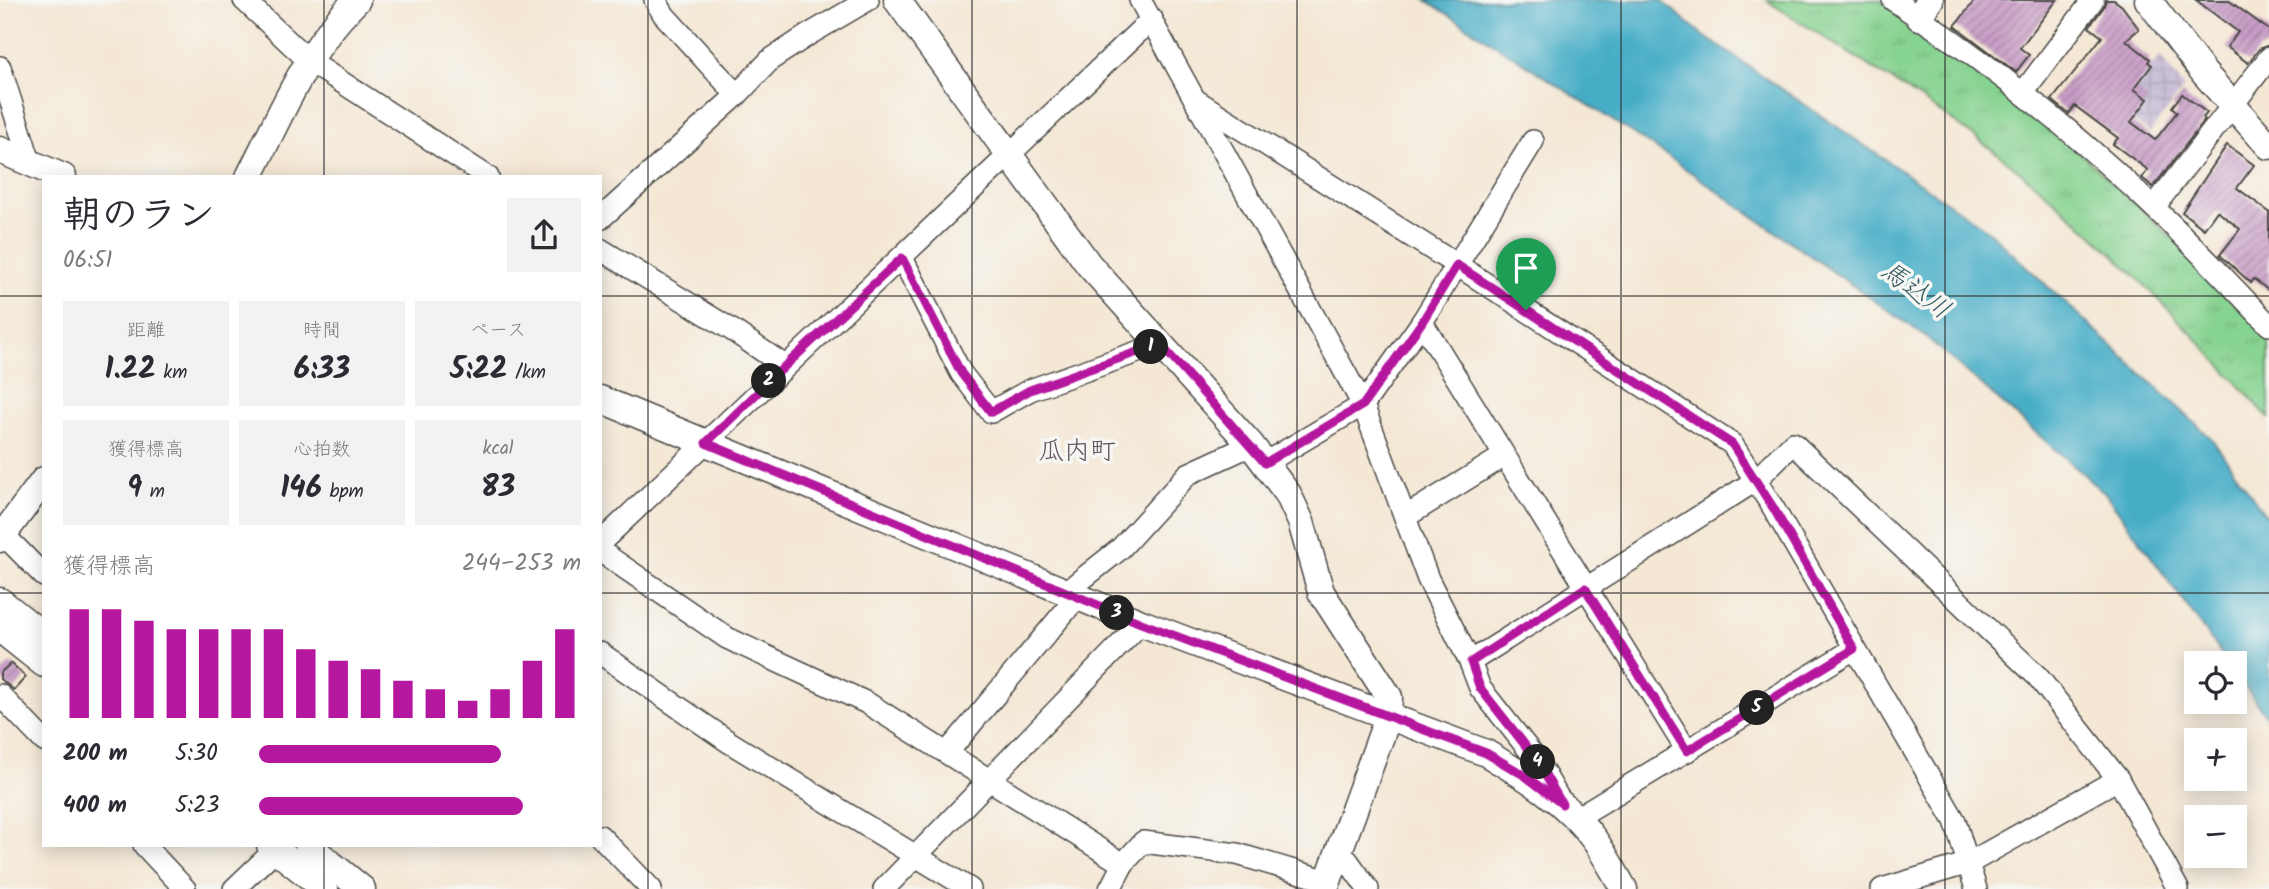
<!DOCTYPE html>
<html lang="ja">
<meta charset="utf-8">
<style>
:root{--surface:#fff;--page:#f2f2f3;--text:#2b2b33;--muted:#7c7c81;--accent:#b5179e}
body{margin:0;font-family:Kalam,"Klee One",sans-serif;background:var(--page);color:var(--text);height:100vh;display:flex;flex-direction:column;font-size:26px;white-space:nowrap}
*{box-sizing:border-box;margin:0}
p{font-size:23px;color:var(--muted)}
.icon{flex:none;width:38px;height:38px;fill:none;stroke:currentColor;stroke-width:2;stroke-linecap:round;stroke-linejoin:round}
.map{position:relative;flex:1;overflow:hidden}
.side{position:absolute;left:42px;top:175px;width:560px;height:672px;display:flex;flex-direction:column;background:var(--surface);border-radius:0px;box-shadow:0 4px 18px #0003}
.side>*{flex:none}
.controls{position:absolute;left:2184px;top:651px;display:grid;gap:14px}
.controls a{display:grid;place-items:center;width:63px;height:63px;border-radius:0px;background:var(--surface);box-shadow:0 4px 18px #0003;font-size:35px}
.pin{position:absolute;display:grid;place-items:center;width:60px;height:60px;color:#fff;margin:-72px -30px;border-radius:50% 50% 50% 0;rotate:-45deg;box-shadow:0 0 7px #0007}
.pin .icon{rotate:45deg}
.km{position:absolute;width:35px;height:35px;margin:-18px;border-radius:50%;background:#222;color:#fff;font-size:19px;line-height:35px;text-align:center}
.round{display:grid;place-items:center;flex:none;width:74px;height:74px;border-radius:0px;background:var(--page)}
.headline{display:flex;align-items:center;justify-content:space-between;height:119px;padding:0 21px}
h1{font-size:38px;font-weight:700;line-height:52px}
.stats{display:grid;grid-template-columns:repeat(3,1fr);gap:10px;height:119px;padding:7px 21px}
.stats div{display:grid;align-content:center;border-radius:0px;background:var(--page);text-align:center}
.stats b{font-size:30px;font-weight:700}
.stats small{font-size:19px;font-weight:400}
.stats p{font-size:19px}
.chart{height:196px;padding:14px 21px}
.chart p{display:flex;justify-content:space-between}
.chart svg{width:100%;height:126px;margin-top:7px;stroke:var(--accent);stroke-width:6}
ul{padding:0 21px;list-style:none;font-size:23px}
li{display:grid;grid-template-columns:112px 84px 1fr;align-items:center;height:52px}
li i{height:18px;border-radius:9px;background:var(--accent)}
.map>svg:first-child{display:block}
</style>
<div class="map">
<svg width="2269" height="889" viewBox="0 0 2269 889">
<defs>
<pattern id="industrial-grid" width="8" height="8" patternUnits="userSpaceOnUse" patternTransform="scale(1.75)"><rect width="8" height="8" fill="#c9bfd7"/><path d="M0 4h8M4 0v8" fill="none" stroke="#ada4b9"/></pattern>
<pattern id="park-tufts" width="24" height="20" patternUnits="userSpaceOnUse" patternTransform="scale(1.75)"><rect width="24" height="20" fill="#87d391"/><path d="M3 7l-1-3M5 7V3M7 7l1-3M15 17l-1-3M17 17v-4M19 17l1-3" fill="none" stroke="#75b57d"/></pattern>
<pattern id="building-hatch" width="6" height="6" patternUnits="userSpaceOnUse" patternTransform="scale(1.75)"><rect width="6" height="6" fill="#c89cc6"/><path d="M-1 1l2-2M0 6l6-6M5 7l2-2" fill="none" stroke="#a37fa1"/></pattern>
</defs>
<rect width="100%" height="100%" fill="#f6f6f2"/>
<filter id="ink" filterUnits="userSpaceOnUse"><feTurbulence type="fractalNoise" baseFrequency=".0143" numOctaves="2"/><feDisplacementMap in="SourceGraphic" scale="14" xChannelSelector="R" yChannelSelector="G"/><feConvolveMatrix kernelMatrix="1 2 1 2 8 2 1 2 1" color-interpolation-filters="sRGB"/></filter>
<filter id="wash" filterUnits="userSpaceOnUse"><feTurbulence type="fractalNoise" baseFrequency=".00686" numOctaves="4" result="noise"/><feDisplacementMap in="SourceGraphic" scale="28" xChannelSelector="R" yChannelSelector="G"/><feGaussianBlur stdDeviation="1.57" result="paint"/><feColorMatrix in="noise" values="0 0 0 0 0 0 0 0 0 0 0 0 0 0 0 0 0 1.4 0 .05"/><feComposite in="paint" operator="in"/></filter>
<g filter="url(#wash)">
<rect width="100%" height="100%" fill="#f4e7d4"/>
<polygon fill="url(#industrial-grid)" points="2160,56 2184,87 2150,133 2119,109"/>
<path fill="url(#park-tufts)" stroke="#597f5e" stroke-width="2" d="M1766,0H1879L1926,31L2053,128L2188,252L2269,336V418C2188,328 2103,237 2008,162C1933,102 1846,53 1766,0Z"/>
<polygon fill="#47adc7" stroke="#396c79" stroke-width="2" points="1426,0 1661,0 1704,36 1985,228 2211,438 2269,520 2269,720 2235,673 2235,663 2228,663 2105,493 1925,336 1666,155"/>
<g id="blocks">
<g fill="url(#building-hatch)">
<polygon points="1975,0 2057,0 2020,48 2029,55 2016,72 1955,26"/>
<polygon points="2106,0 2114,0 2122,6 2139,29 2126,40 2150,59 2148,62 2152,65 2134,89 2148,99 2131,122 2155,140 2177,112 2172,107 2182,94 2207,113 2203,118 2205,120 2153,187 2142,178 2148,170 2113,144 2118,138 2075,106 2069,114 2052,100 2102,37 2089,27 2103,8"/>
<polygon points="2196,0 2228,0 2269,30 2269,45 2259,49 2248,63 2227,47 2238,32"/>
<polygon points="2227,145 2254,165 2237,188 2269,212 2269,291 2254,279 2251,283 2220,255 2240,229 2217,211 2204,229 2182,212"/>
<polygon points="11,663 26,677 14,690 0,679 0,673"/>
</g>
</g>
</g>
<g filter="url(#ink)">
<use href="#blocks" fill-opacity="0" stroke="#494744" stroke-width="2"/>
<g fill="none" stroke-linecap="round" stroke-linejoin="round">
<g stroke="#494744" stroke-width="24">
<g id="minor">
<polyline points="244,0 309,61 488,177"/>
<polyline points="655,0 664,15 737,95"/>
<polyline points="1140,0 1363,405 1428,579 1470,662 1480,688 1536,759 1559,799"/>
<path d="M1893,0C1983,59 2067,125 2145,199C2188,239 2228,282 2269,325"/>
<polyline points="0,67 30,162"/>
<polyline points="2023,93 2093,0"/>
<polyline points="1197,101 1457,265 1732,444 1774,509 1955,821 1976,889"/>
<polyline points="2154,207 2269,58"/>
<polyline points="600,219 737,95 770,60 808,35 868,0"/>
<polyline points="600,249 732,330 785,366"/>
<polyline points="902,258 961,373 991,412 1030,390 1160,344"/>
<polyline points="1422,322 1687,751"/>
<polyline points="1265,463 1363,405 1422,322 1533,141"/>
<polyline points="1405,517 1504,456"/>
<polyline points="0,531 44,576"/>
<polyline points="600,543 1152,19"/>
<polyline points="600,551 727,638 867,703 1123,864"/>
<polyline points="1066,592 1120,549 1188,474 1251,445"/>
<polyline points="600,653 729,742 970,889"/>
<polyline points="1470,662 1755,481 1793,443 2038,677 2118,779 2178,889"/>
<polyline points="0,695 44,741"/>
<polyline points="947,753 1077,597"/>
<polyline points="1576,818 1854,649"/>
<polyline points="600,836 651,889"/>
<polyline points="144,845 185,889"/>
<polyline points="1335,860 1348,861 1368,889"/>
<polyline points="234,889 280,845"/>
<polyline points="884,889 1141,623"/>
<polyline points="1110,889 1123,864 1143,842 1237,854 1328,881"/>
<polyline points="1882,889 1969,863 2118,779"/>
</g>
</g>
<g stroke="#494744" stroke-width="29">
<g id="tertiary">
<polyline points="897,0 1089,265 1251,445 1288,494 1301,522 1321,592 1389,697 1388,717 1325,889"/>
<polyline points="2148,0 2204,73 2269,146"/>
<polyline points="1919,17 1930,0"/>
<polyline points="0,150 63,177"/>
<path d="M249,177C280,116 307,48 357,0"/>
<path d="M600,399L1141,623L1486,753C1526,777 1568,802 1596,842C1606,857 1615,873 1624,889"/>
<polyline points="0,539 44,480"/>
<polyline points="0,601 44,636"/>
<polyline points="0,629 44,664"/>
<polyline points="270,845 325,889"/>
<polyline points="308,845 362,889"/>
</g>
</g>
<use href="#minor" stroke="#fff" stroke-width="21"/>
<use href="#tertiary" stroke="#fff" stroke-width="26"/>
</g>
</g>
<g fill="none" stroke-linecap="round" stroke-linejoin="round" filter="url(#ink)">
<g stroke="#fff" stroke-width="14">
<polygon id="route" points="902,258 961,373 991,412 1030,390 1160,344 1265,463 1363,405 1422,322 1457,265 1732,444 1774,509 1854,649 1687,751 1585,588 1471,662 1480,688 1536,759 1562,804 1524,775 1486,753 1141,623 706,443 785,366"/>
</g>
<use href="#route" stroke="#b5179e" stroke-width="9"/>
</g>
<path fill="none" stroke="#2b2b2b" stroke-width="2" stroke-opacity="0.55" d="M324,0V177M648,0V889M972,0V889M1297,0V889M1621,0V889M1945,0V889M0,296H44M600,296H2269M0,593H44M600,593H2269M324,845V889"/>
<g text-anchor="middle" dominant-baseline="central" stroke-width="7" stroke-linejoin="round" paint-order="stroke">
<g font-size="26" font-style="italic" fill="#355862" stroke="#f6f6f2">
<text transform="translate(1915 291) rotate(36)">馬込川</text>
</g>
<g font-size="26" fill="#625361" stroke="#f6f6f2">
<text x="1077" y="452">瓜内町</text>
</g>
</g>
</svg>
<div class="controls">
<a><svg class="icon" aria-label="locate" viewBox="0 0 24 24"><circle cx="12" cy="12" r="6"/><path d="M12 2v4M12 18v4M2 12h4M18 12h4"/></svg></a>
<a>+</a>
<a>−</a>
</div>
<div class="pin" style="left:1526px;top:310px;background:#1e9e55"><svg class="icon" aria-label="arrive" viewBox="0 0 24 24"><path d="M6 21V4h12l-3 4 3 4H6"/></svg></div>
<b class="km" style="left:1151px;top:347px">1</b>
<b class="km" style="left:769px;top:381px">2</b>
<b class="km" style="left:1117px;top:613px">3</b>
<b class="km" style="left:1538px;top:762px">4</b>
<b class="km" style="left:1757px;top:708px">5</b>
<section class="side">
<div class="headline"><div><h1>朝のラン</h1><p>06:51</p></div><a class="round"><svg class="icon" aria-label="share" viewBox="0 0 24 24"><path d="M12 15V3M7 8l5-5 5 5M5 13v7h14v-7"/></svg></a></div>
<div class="stats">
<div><p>距離</p><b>1.22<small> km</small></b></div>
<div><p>時間</p><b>6:33</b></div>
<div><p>ペース</p><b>5:22<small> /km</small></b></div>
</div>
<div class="stats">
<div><p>獲得標高</p><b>9<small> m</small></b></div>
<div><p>心拍数</p><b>146<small> bpm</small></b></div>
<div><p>kcal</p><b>83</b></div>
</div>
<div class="chart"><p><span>獲得標高</span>244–253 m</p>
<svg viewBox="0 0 160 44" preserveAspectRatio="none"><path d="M5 44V6M15 44V6M25 44V10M35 44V13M45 44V13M55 44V13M65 44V13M75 44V20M85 44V24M95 44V27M105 44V31M115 44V34M125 44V38M135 44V34M145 44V24M155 44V13"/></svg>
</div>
<ul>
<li><b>200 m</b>5:30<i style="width:75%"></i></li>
<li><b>400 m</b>5:23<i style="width:82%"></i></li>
</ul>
</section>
</div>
